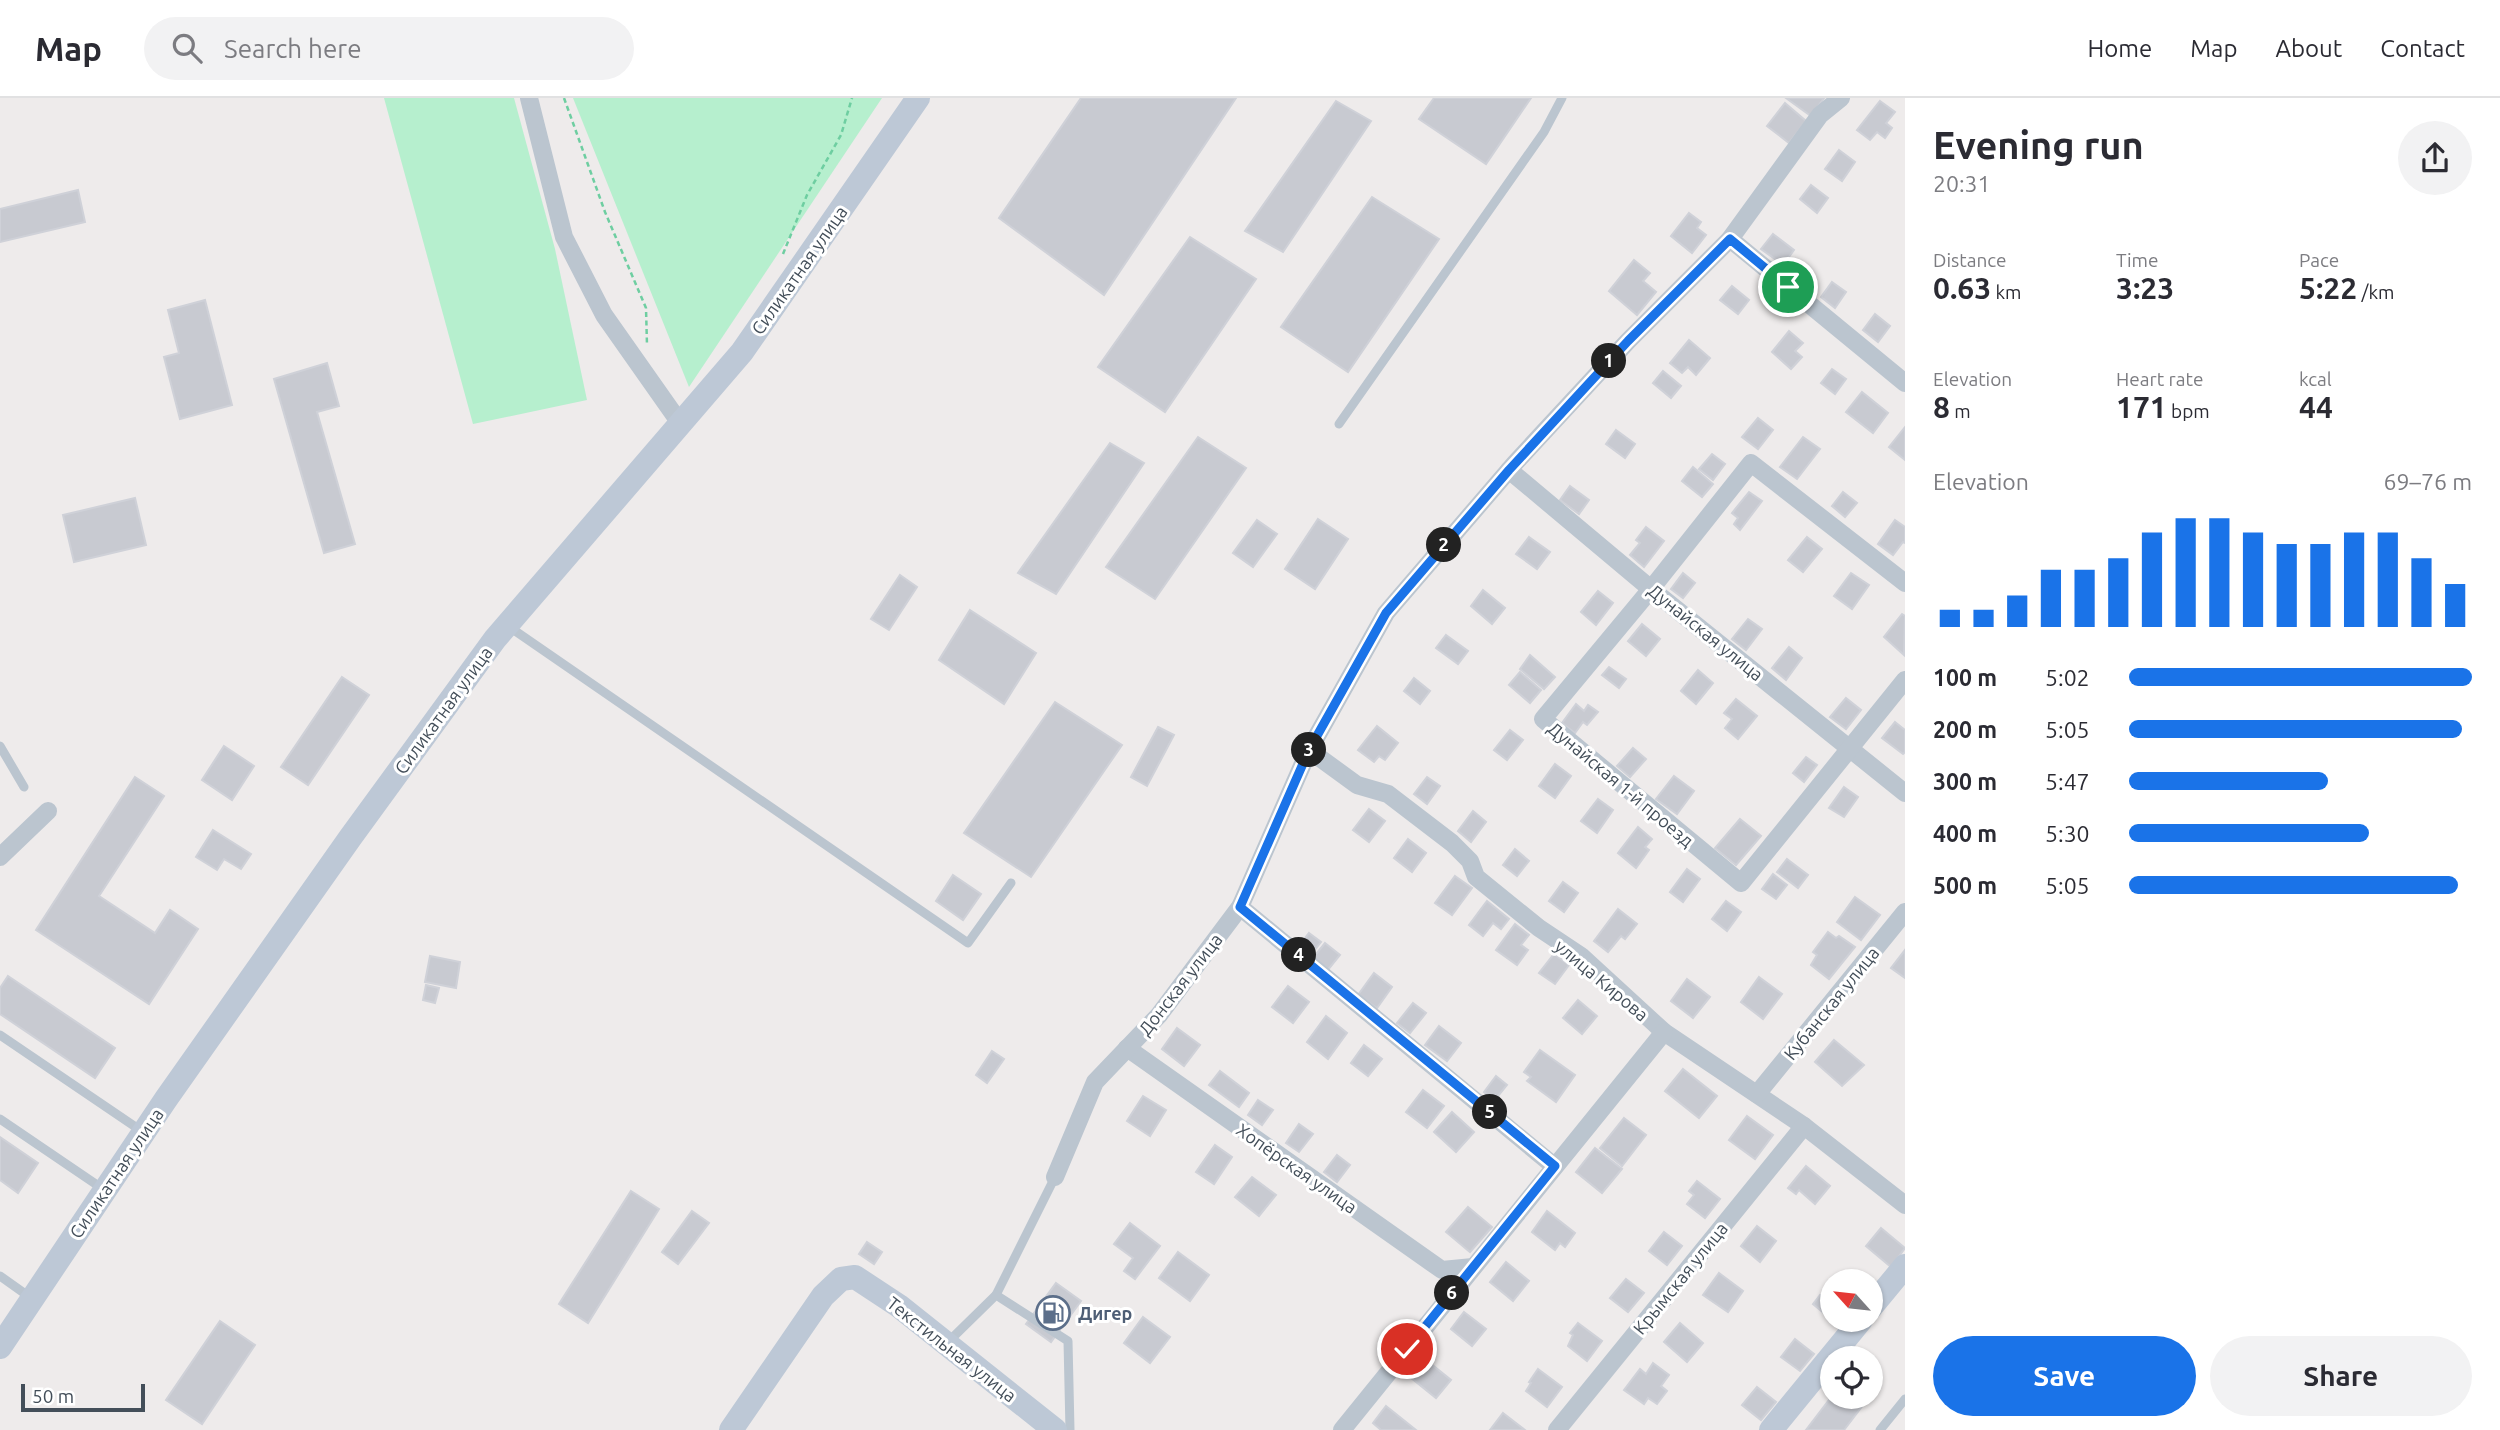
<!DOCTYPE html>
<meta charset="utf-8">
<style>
:root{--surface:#fff;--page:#f2f2f3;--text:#2b2b33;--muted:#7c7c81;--line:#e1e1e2;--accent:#1a73e8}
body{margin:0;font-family:Ubuntu,sans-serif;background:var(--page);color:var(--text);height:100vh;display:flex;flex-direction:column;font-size:26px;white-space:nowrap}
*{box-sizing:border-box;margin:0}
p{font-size:23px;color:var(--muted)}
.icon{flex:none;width:38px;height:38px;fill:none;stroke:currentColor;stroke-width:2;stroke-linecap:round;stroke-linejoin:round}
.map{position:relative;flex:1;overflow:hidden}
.details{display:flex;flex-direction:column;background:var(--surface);width:595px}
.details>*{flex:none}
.needle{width:46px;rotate:297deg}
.buttons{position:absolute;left:1820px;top:1171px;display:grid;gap:14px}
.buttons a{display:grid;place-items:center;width:63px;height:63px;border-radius:50%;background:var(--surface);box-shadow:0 2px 5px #0004;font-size:35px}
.scale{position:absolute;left:21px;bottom:18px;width:124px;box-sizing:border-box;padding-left:7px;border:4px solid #434e59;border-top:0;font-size:19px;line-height:24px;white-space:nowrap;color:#434e59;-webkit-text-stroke:5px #fff;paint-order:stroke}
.pin{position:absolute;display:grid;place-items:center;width:60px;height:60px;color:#fff;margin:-30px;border:4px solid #fff;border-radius:50%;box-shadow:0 2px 7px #0007}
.km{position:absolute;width:35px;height:35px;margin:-18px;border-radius:50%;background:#222;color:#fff;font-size:19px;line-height:35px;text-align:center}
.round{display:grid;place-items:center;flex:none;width:74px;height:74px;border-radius:37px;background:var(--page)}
.headline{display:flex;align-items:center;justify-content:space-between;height:119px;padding:0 28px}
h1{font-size:38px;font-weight:600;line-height:52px}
.metrics{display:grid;grid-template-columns:repeat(3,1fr);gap:10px;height:119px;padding:7px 28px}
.metrics div{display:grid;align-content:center}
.metrics b{font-size:30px;font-weight:600}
.metrics small{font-size:19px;font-weight:400}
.metrics p{font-size:19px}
.chart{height:196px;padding:14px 28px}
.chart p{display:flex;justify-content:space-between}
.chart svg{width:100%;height:126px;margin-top:7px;stroke:var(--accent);stroke-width:6}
.action{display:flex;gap:14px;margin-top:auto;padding:14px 28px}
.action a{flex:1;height:80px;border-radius:42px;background:var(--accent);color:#fff;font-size:28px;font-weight:600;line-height:80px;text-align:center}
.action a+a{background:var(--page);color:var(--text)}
ul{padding:0 28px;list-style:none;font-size:23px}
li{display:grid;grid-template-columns:112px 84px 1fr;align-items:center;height:52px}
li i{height:18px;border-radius:9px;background:var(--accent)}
header{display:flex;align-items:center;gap:42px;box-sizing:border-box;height:98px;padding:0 35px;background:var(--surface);border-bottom:2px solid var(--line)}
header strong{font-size:33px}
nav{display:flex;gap:38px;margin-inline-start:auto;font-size:24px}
.search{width:490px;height:63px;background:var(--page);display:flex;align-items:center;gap:18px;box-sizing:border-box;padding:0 24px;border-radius:38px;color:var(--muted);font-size:26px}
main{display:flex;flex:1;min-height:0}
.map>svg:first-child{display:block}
</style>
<header>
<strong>Map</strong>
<div class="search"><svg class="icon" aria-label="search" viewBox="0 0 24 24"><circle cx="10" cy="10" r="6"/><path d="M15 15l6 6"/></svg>Search here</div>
<nav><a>Home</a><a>Map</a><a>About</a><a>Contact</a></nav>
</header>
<main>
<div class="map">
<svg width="1905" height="1332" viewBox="0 0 1905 1332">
<rect width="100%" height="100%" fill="#eeebeb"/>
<g fill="#b6efce">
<polygon points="384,0 514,0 555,151 587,302 473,326"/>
<polygon points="573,0 882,0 689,289"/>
</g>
<g fill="#c8cad1" stroke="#cfd1d8" stroke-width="2">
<polygon points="1081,0 1236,0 1104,197 999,120"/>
<polygon points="1434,0 1531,0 1486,66 1419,21"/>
<polygon points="1786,0 1824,0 1811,18"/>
<polygon points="1336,3 1371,23 1283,154 1245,133"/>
<polygon points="1880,3 1895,14 1886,25 1892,30 1885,40 1877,34 1870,42 1857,32"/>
<polygon points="1785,5 1806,23 1789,45 1767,28"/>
<polygon points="1839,52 1855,64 1842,83 1825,71"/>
<polygon points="1811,87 1828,100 1817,115 1800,101"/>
<polygon points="78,92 85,124 0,144 0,111"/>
<polygon points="1372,99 1439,141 1348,274 1281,229"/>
<polygon points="1689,115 1701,124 1697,130 1706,137 1692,155 1671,138"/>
<polygon points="1773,136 1794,152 1783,167 1761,151"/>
<polygon points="1190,139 1256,181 1165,314 1098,269"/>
<polygon points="1634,162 1650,175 1643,183 1656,194 1637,217 1609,193"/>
<polygon points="1832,184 1846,194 1835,210 1821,199"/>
<polygon points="1732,188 1749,202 1738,216 1720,202"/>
<polygon points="205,202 232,307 180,321 164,259 179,255 168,212"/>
<polygon points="1875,216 1890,228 1878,244 1863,232"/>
<polygon points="1789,233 1803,245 1795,253 1802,259 1791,271 1772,254"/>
<polygon points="1689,242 1710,260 1696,277 1688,269 1682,275 1670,265"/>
<polygon points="327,265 339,308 317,314 355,446 324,455 274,281"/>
<polygon points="1832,271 1846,281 1835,296 1821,285"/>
<polygon points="1663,273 1681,288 1671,300 1653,285"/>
<polygon points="1862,294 1888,315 1873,335 1846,314"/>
<polygon points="1758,320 1773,332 1758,351 1742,339"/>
<polygon points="1905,329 1905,362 1889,349"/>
<polygon points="1616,332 1635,346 1625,360 1606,346"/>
<polygon points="1198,339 1246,370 1155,501 1106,469"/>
<polygon points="1803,339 1820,351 1797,381 1780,369"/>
<polygon points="1110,345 1144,365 1056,496 1018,475"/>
<polygon points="1712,356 1725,366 1713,382 1699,371"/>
<polygon points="1693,369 1713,386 1702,399 1682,383"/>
<polygon points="1570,388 1589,402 1579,416 1560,402"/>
<polygon points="1749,394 1762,403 1740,432 1734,426 1738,420 1732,415"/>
<polygon points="1843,394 1857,405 1845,419 1832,408"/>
<polygon points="135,400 146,447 74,464 63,417"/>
<polygon points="1318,421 1348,441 1315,491 1285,471"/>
<polygon points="1257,422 1277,436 1253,469 1233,455"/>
<polygon points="1895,422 1905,429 1905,445 1903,444 1893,457 1878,446"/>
<polygon points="1646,429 1664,443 1644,469 1630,457 1640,445 1636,442"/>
<polygon points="1529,439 1550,454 1537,471 1516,456"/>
<polygon points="1807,439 1822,451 1803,474 1788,462"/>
<polygon points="1683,475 1695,485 1683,500 1671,491"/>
<polygon points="1851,475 1869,487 1852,511 1834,498"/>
<polygon points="900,477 917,489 889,532 871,521"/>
<polygon points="1483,492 1505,510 1492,526 1471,508"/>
<polygon points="1598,493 1613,505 1596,527 1581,514"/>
<polygon points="970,512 1036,555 1004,606 939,562"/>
<polygon points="1902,516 1905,518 1904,557 1884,539"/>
<polygon points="1748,521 1762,531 1746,552 1732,541"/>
<polygon points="1642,526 1660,541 1646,558 1628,543"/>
<polygon points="1446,537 1468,553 1458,566 1436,550"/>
<polygon points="1789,549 1802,560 1786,582 1772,570"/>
<polygon points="1530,557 1555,579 1544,591 1520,571"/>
<polygon points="1609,569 1626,581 1619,590 1602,577"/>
<polygon points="1698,572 1713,585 1696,606 1681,593"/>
<polygon points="1520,574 1541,592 1530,605 1509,587"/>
<polygon points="342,579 369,597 308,687 281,669"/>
<polygon points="1414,580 1430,593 1420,606 1404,593"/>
<polygon points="1846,600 1861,612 1846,631 1830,619"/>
<polygon points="1736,601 1757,618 1738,641 1725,630 1732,621 1724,615"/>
<polygon points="1055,604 1122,647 1031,779 964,735"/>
<polygon points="1576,606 1584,613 1588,607 1598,614 1587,627 1583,624 1575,635 1562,625"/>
<polygon points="1895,624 1905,632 1905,654 1903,656 1882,640"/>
<polygon points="1377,628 1398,645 1385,662 1379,658 1374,664 1358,652"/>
<polygon points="1158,629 1174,637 1147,688 1131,679"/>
<polygon points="1510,632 1523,642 1507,662 1494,652"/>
<polygon points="224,648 254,668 232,702 202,682"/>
<polygon points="1633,650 1646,661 1630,679 1617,668"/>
<polygon points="1806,659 1817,667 1804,684 1793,675"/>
<polygon points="1555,666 1571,678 1555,700 1539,688"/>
<polygon points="1674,678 1694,693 1677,716 1656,701"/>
<polygon points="135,679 164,698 99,798 155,835 170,812 198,831 149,906 36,832"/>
<polygon points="1427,679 1440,688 1427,706 1414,696"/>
<polygon points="1844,689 1858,699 1844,719 1829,710"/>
<polygon points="1598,701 1613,712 1597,735 1581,723"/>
<polygon points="1369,711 1385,723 1369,744 1353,732"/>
<polygon points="1473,713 1486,724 1471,744 1458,733"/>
<polygon points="1740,721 1761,738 1736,767 1715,750"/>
<polygon points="1638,729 1652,741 1645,749 1649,752 1636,770 1618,755"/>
<polygon points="213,732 251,756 241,771 224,761 217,772 196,759"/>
<polygon points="1408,741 1426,755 1412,774 1394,760"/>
<polygon points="1515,751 1529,763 1517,778 1503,767"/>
<polygon points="1787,761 1808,777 1798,790 1777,774"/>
<polygon points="1687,771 1700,781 1683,804 1670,794"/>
<polygon points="1773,776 1787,787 1776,801 1762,791"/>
<polygon points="953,777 981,796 963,822 936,803"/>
<polygon points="1455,778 1472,790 1452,817 1435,805"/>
<polygon points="1563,784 1578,795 1564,814 1549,803"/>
<polygon points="1855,799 1880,817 1861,842 1837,824"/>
<polygon points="1487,803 1509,821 1501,831 1493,825 1483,838 1469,827"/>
<polygon points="1726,803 1741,814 1727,833 1712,821"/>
<polygon points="1618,811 1637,826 1625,841 1621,838 1608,854 1594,843"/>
<polygon points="1515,826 1529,837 1521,847 1528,852 1517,867 1496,852"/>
<polygon points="1828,834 1836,840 1839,838 1855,849 1829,881 1811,867 1817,857 1813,854"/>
<polygon points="1309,835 1321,844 1309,859 1297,850"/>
<polygon points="1325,845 1340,857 1327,873 1312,861"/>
<polygon points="1905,852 1905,880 1891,870"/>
<polygon points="1554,856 1569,867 1555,886 1539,875"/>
<polygon points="430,858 460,864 456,890 425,884"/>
<polygon points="1374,875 1392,889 1377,910 1358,897"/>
<polygon points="8,878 115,950 95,980 0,916 0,890"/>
<polygon points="1759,879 1782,896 1763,921 1741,904"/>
<polygon points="1687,881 1710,899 1693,920 1671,903"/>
<polygon points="426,887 439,890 435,905 423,902"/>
<polygon points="1288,888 1309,904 1293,925 1272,909"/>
<polygon points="1578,902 1597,918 1582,936 1563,920"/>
<polygon points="1413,905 1426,915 1410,935 1397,925"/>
<polygon points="1326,918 1347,935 1328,961 1307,944"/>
<polygon points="1439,928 1461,945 1447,963 1425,947"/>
<polygon points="1177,930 1200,947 1184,968 1162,951"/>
<polygon points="1834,942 1864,967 1842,988 1815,964"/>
<polygon points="1364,947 1382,961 1368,978 1351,965"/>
<polygon points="1540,952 1575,977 1556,1004 1527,983 1531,979 1524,974"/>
<polygon points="992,953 1004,961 987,985 976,977"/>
<polygon points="1683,971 1717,998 1699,1020 1665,993"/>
<polygon points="1220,973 1249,995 1239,1009 1209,987"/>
<polygon points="1496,978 1507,987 1494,1003 1484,994"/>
<polygon points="1423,992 1444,1008 1427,1030 1406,1014"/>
<polygon points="1143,998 1166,1012 1150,1038 1127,1023"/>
<polygon points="1258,1002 1273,1012 1262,1027 1248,1017"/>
<polygon points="1452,1014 1474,1034 1456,1054 1434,1034"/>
<polygon points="1747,1018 1773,1037 1755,1061 1729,1042"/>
<polygon points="1624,1020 1646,1037 1622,1068 1600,1050"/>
<polygon points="1299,1026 1313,1036 1299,1054 1286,1045"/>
<polygon points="0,1039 38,1065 18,1095 0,1082"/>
<polygon points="1215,1047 1232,1059 1214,1086 1196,1074"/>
<polygon points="1595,1050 1622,1071 1602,1095 1576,1074"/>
<polygon points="1337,1057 1350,1067 1337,1084 1324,1074"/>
<polygon points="1806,1068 1830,1088 1815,1106 1799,1092 1796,1096 1788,1090"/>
<polygon points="1252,1079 1276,1097 1259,1118 1235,1099"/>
<polygon points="1697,1083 1720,1101 1705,1120 1687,1106 1694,1097 1689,1093"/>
<polygon points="631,1093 659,1111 588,1225 559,1206"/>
<polygon points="1468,1109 1492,1129 1470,1154 1446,1134"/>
<polygon points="692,1113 709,1125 678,1166 662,1154"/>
<polygon points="1547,1113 1575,1135 1565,1149 1560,1145 1555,1152 1532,1134"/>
<polygon points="1130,1125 1160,1148 1135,1181 1124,1173 1133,1160 1114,1146"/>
<polygon points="1757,1128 1776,1143 1760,1164 1741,1148"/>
<polygon points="1881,1130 1905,1150 1891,1169 1866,1148"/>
<polygon points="1664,1134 1682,1148 1667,1167 1649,1153"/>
<polygon points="867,1144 882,1154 874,1166 859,1156"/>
<polygon points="1178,1154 1209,1177 1190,1203 1159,1180"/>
<polygon points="1506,1164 1529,1183 1513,1203 1490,1184"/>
<polygon points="1719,1175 1743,1193 1728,1214 1703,1197"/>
<polygon points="1626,1181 1644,1195 1628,1214 1610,1200"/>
<polygon points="1056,1185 1081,1203 1051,1244 1026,1226"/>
<polygon points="1831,1190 1832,1222 1849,1222 1842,1230 1813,1206 1820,1197 1824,1199"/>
<polygon points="1464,1214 1486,1231 1472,1248 1451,1231"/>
<polygon points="1143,1219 1170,1239 1150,1265 1124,1245"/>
<polygon points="220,1223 255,1247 202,1326 166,1302"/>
<polygon points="1578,1225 1602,1243 1587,1263 1568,1248 1573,1237 1570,1235"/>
<polygon points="1680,1225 1703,1245 1687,1264 1664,1244"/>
<polygon points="1795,1241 1814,1256 1800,1273 1781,1259"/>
<polygon points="1425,1261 1451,1282 1436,1300 1410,1279"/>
<polygon points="1653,1265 1669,1277 1661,1288 1667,1293 1657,1306 1648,1300 1644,1306 1624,1292 1640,1271 1646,1276"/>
<polygon points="1538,1271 1562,1289 1547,1309 1526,1293 1531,1285 1529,1284"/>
<polygon points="1757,1289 1776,1304 1761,1322 1742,1307"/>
<polygon points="1832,1298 1870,1298 1844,1332 1806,1332"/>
<polygon points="1386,1308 1416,1332 1381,1332 1373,1325"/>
<polygon points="1503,1315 1525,1332 1490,1332"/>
</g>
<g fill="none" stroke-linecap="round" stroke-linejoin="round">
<g stroke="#6ecea1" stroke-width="2.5" stroke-dasharray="5 3.5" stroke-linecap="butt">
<polyline points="564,0 605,114 646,210 647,247"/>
<polyline points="783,156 807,97 841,37 852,0"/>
</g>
<g stroke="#bbc5cf" stroke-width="9">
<polyline points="1339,326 1544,34 1562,0"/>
<polyline points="508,528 968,845 1011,785"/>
<polyline points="0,648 24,689"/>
<polyline points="0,937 143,1034"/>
<polyline points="0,1021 103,1091"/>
<polyline points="0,1178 31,1200"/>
<polyline points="996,1197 1055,1079"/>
<polyline points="947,1245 996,1197 1068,1243 1070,1332"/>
<polyline points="1880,1332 1905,1301"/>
</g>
<g stroke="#bbc5cf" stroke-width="18">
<polyline points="529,0 564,139 604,217 680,325"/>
<polyline points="1730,141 1905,285"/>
<polyline points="1509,372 1651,491 1905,695"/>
<polyline points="1905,485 1751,365 1651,491 1543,621 1741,785 1905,582"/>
<polyline points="1309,652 1357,687 1388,696 1452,745 1470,763 1476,779 1539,830 1581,858 1664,934 1804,1028 1905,1107"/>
<polyline points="0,759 48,713"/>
<polyline points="1240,809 1554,1068"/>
<polyline points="1127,950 1442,1172 1473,1169"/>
<polyline points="1757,996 1905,814"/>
<polyline points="1055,1079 1095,984 1159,917 1240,809 1309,652 1386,515 1515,365 1628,243 1730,141 1820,17 1841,0"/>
<polyline points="1342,1332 1664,934"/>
<polyline points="1557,1332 1804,1028"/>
</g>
<g stroke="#bdc8d6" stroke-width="24">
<polyline points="1871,1209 1905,1168"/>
<polyline points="0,1249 166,1001 350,740 495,541 742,254 918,0"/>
<polyline points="731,1332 823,1198 841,1181 855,1179 899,1208 1055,1332"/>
<polyline points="1771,1332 1861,1222"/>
</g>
</g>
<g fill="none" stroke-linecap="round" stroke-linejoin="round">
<g stroke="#fff" stroke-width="14">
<polyline id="route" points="1407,1251 1555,1068 1240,809 1309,652 1386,515 1509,372 1628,243 1730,141 1788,189"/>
</g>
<use href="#route" stroke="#1a73e8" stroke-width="9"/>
</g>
<defs>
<g id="fuel-ring" transform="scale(1.75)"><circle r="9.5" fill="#fff" stroke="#5c6f8a" stroke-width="1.5"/><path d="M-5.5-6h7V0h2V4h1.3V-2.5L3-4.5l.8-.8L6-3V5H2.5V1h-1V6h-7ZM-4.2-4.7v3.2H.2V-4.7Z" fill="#5c6f8a"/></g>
</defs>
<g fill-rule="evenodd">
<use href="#fuel-ring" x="1053" y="1215"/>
</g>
<g text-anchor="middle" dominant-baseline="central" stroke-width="6" stroke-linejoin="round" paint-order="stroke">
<g font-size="18" fill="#434e59" stroke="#fff">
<text transform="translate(799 172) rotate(-55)">Силикатная улица</text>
<text transform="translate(1706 534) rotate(39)">Дунайская улица</text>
<text transform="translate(443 612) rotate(-54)">Силикатная улица</text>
<text transform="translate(1621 686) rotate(40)">Дунайская 1-й проезд</text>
<text transform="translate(1602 882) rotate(40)">улица Кирова</text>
<text transform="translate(1180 886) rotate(-52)">Донская улица</text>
<text transform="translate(1831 905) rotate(-51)">Кубанская улица</text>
<text transform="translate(1297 1070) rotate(35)">Хопёрская улица</text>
<text transform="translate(116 1075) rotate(-56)">Силикатная улица</text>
<text transform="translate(1680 1180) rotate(-51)">Крымская улица</text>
<text transform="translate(952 1251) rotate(38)">Текстильная улица</text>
</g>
<g font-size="18" font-weight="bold" fill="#4e5e75" stroke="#fff" text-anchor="start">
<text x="1078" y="1215">Дигер</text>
</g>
</g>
</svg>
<div class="buttons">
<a><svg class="needle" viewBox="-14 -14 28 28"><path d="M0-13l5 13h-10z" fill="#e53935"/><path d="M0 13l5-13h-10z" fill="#7c7c81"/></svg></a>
<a><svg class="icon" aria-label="locate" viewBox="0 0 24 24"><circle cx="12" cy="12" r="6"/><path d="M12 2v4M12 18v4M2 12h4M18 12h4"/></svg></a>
</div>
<div class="scale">50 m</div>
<div class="pin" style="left:1788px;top:189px;background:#1e9e55"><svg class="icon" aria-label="arrive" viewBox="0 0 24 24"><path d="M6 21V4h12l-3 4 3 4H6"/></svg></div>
<div class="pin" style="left:1407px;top:1251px;background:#d93025"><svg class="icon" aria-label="check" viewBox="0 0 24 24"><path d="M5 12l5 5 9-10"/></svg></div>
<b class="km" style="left:1609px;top:263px">1</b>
<b class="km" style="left:1444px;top:447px">2</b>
<b class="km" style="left:1309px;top:652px">3</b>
<b class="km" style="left:1299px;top:857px">4</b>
<b class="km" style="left:1490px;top:1014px">5</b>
<b class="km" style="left:1452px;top:1195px">6</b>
</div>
<section class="details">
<div class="headline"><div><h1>Evening run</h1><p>20:31</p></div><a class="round"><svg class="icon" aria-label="share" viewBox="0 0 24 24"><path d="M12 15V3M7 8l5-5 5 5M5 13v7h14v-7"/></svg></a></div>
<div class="metrics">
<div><p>Distance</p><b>0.63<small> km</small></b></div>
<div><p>Time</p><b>3:23</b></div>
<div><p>Pace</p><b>5:22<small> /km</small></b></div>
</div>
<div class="metrics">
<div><p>Elevation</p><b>8<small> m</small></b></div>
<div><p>Heart rate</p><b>171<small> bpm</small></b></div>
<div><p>kcal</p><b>44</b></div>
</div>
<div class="chart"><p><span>Elevation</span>69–76 m</p>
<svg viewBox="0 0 160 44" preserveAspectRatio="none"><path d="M5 44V38M15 44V38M25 44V33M35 44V24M45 44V24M55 44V20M65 44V11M75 44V6M85 44V6M95 44V11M105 44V15M115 44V15M125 44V11M135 44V11M145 44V20M155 44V29"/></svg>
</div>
<ul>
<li><b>100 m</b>5:02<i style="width:100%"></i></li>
<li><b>200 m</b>5:05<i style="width:97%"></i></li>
<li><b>300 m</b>5:47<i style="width:58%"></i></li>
<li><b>400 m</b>5:30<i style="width:70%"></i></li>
<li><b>500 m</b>5:05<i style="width:96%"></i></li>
</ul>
<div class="action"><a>Save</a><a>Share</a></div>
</section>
</main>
